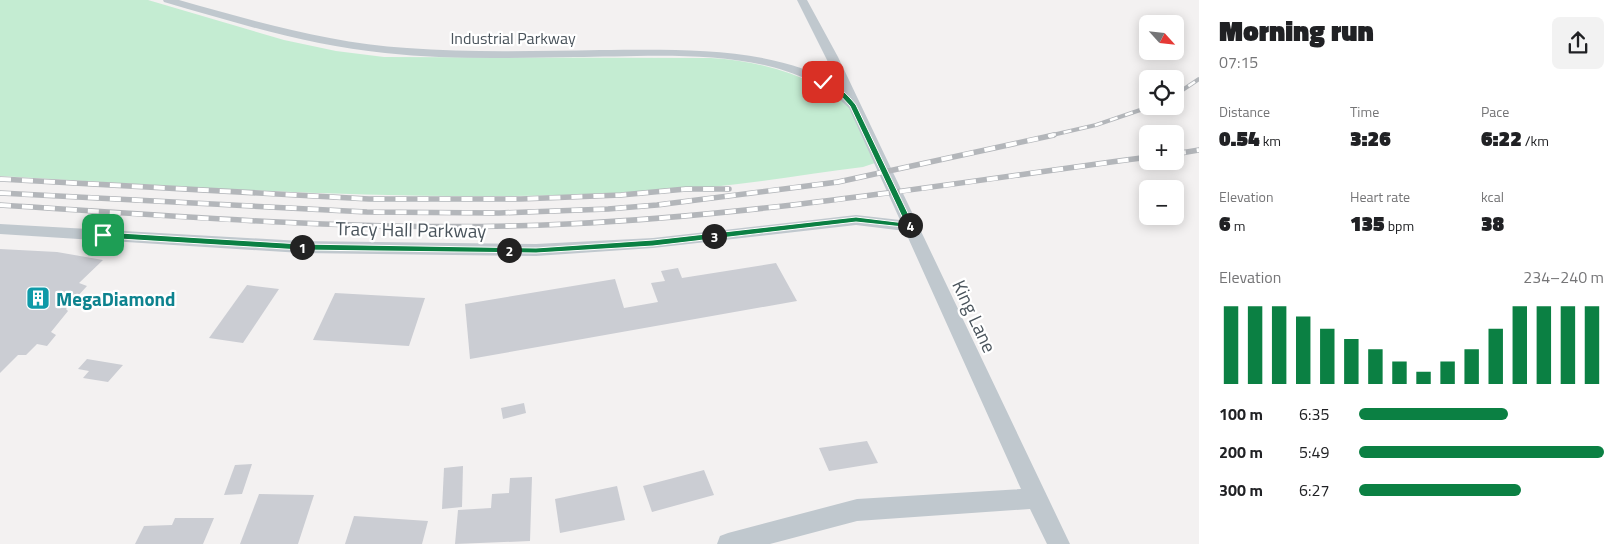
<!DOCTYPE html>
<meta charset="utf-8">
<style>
:root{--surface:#fff;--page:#f2f2f2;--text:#202124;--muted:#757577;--accent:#0b8043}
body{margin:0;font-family:"Titillium Web",sans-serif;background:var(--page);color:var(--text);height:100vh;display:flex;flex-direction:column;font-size:19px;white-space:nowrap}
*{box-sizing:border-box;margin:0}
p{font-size:16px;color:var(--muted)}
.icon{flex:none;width:28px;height:28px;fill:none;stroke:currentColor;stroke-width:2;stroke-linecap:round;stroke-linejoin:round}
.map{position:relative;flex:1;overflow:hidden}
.drawer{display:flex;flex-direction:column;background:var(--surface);width:425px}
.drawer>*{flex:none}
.needle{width:32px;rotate:117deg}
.buttons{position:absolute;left:1139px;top:15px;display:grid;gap:10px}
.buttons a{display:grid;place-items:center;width:45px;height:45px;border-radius:8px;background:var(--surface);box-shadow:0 2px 12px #0003;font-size:25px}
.pin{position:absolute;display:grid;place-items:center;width:42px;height:42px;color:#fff;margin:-21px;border-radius:10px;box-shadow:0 2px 8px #0006}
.km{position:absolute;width:25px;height:25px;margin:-12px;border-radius:50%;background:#222;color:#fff;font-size:14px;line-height:25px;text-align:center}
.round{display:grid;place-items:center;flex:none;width:52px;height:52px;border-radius:8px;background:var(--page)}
.head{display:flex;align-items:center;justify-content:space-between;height:85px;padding:0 20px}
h1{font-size:28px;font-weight:800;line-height:38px}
.stats{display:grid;grid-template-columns:repeat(3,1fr);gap:8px;height:85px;padding:5px 20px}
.stats div{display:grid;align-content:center}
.stats b{font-size:21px;font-weight:800}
.stats small{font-size:14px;font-weight:400}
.stats p{font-size:14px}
.chart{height:140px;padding:10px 20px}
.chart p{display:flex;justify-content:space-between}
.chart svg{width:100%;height:90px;margin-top:5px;stroke:var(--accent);stroke-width:6}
ul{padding:0 20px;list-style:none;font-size:16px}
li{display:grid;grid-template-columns:80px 60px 1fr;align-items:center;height:38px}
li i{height:12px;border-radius:6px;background:var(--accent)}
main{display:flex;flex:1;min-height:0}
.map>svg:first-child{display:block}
</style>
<main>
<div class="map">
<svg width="1199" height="544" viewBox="0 0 1199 544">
<rect width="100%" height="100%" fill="#f3f1f1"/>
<path fill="#c4ecd2" d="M0,0H148L284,40L336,51L384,57L711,58C749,60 784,69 818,85C827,90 838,94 844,101C859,118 866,143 875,163L863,167C813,173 763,182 712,187C475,207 237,190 0,176Z"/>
<g fill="#cbcdd3">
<polygon points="0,249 57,252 103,260 79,283 87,286 66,309 68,311 51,332 56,335 47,346 37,344 26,355 18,355 0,373"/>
<polygon points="776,263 797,301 470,359 465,304 615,279 624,308 658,302 651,283 665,281 661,271 678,268 682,278"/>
<polygon points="247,285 279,289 243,343 209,338"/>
<polygon points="335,293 425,298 409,346 313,340"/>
<polygon points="87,359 123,365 108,382 83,378 89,371 78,369"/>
<polygon points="524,403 526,413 503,419 501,408"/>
<polygon points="867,441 878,463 829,471 819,448"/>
<polygon points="252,464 242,494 224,495 235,465"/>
<polygon points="463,466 462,507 442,509 444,468"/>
<polygon points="704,470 714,495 652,512 643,486"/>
<polygon points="532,477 530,541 455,544 458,510 491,508 492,494 509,493 510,478"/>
<polygon points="617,486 625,520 560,533 555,499"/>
<polygon points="259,494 314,495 298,544 240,544"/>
<polygon points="354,516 428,521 422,544 345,544"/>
<polygon points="175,518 214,518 203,544 135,544 144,526 172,525"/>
</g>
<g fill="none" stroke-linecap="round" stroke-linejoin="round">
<path fill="#c0c8ce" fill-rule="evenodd" d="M163,0H179C254,21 329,43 407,48C471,53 536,51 600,50C675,50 773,45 840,86L797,0H807L838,57L1070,544H1047L1030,509L857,521L770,544H717L720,536L728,533L857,499L1021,489L905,231L856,225L653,248L536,256L301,253L0,234V224L301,241L536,244L653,238L856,215L900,220L849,108C783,43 660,57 574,57C511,58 448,60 385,53C310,46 237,23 164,2Z"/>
<g stroke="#b3b6ba" stroke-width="4">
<g id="rail-far1">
<polyline points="1175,95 1199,79"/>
<polyline points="1048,136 1096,125 1152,106"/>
</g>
</g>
<g stroke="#b3b6ba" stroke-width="5.5">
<g id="rail">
<polyline points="1175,154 1199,150"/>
<polyline points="0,179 369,199 521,199 621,195 686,189 729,189"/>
<polyline points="0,193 367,212 499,213 608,209 657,205 838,182 1054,135"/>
<path d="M0,205C189,217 378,233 567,224C762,215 955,183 1148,157"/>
</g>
</g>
<use href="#rail-far1" stroke="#fff" stroke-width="2.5" stroke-dasharray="8" stroke-linecap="butt"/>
<use href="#rail" stroke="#fff" stroke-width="4" stroke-dasharray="11" stroke-linecap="butt"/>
</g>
<path fill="#0b8043" stroke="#fff" d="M821,81C835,81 848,95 856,105L914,226L913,228L856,222L653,246L536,253L301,250L103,238L99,235L103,232L301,244L536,248L653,240L856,217L905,223L850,106L839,94L821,83Z"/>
<defs>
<g id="building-square" transform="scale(1.25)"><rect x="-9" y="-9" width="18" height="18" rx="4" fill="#0f9aa8" stroke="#fff"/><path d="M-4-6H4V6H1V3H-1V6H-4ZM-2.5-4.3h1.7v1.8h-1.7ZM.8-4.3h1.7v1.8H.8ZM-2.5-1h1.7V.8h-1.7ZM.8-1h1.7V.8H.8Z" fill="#fff"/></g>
</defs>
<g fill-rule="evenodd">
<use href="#building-square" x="38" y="298"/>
</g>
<g text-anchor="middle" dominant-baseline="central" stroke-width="4.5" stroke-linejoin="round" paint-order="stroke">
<g font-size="16" fill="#4a545c" stroke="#fff">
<text x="513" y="38">Industrial Parkway</text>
</g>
<g font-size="19" fill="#4a545c" stroke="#fff">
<text transform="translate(411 229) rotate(1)">Tracy Hall Parkway</text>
<text transform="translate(975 316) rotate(65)">King Lane</text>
</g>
<g font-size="19" font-weight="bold" fill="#0d838f" stroke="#fff" text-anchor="start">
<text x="56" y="298">MegaDiamond</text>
</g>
</g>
</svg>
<div class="buttons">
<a><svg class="needle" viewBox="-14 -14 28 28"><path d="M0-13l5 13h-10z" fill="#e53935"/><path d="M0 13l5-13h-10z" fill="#757577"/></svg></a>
<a><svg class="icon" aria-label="locate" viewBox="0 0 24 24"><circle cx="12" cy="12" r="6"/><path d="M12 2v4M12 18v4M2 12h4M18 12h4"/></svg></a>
<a>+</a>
<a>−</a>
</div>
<div class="pin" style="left:103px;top:235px;background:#1e9e55"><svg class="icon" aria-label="arrive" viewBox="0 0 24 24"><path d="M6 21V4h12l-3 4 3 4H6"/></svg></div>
<div class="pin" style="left:823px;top:82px;background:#d93025"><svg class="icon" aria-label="check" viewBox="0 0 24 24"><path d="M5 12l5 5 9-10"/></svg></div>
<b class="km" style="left:302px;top:247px">1</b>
<b class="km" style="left:509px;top:250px">2</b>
<b class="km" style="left:714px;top:236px">3</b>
<b class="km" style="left:910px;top:225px">4</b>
</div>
<section class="drawer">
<div class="head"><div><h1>Morning run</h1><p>07:15</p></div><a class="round"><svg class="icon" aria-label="share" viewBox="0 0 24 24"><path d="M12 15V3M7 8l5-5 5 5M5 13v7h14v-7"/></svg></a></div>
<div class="stats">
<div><p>Distance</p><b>0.54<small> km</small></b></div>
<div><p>Time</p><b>3:26</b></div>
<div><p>Pace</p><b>6:22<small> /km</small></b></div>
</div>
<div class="stats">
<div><p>Elevation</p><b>6<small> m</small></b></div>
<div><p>Heart rate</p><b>135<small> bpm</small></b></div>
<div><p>kcal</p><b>38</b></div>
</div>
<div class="chart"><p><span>Elevation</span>234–240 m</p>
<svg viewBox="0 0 160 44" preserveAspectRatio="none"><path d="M5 44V6M15 44V6M25 44V6M35 44V11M45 44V17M55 44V22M65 44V27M75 44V33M85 44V38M95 44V33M105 44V27M115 44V17M125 44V6M135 44V6M145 44V6M155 44V6"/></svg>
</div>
<ul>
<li><b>100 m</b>6:35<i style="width:61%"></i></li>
<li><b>200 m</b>5:49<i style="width:100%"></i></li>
<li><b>300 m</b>6:27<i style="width:66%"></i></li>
</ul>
</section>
</main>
